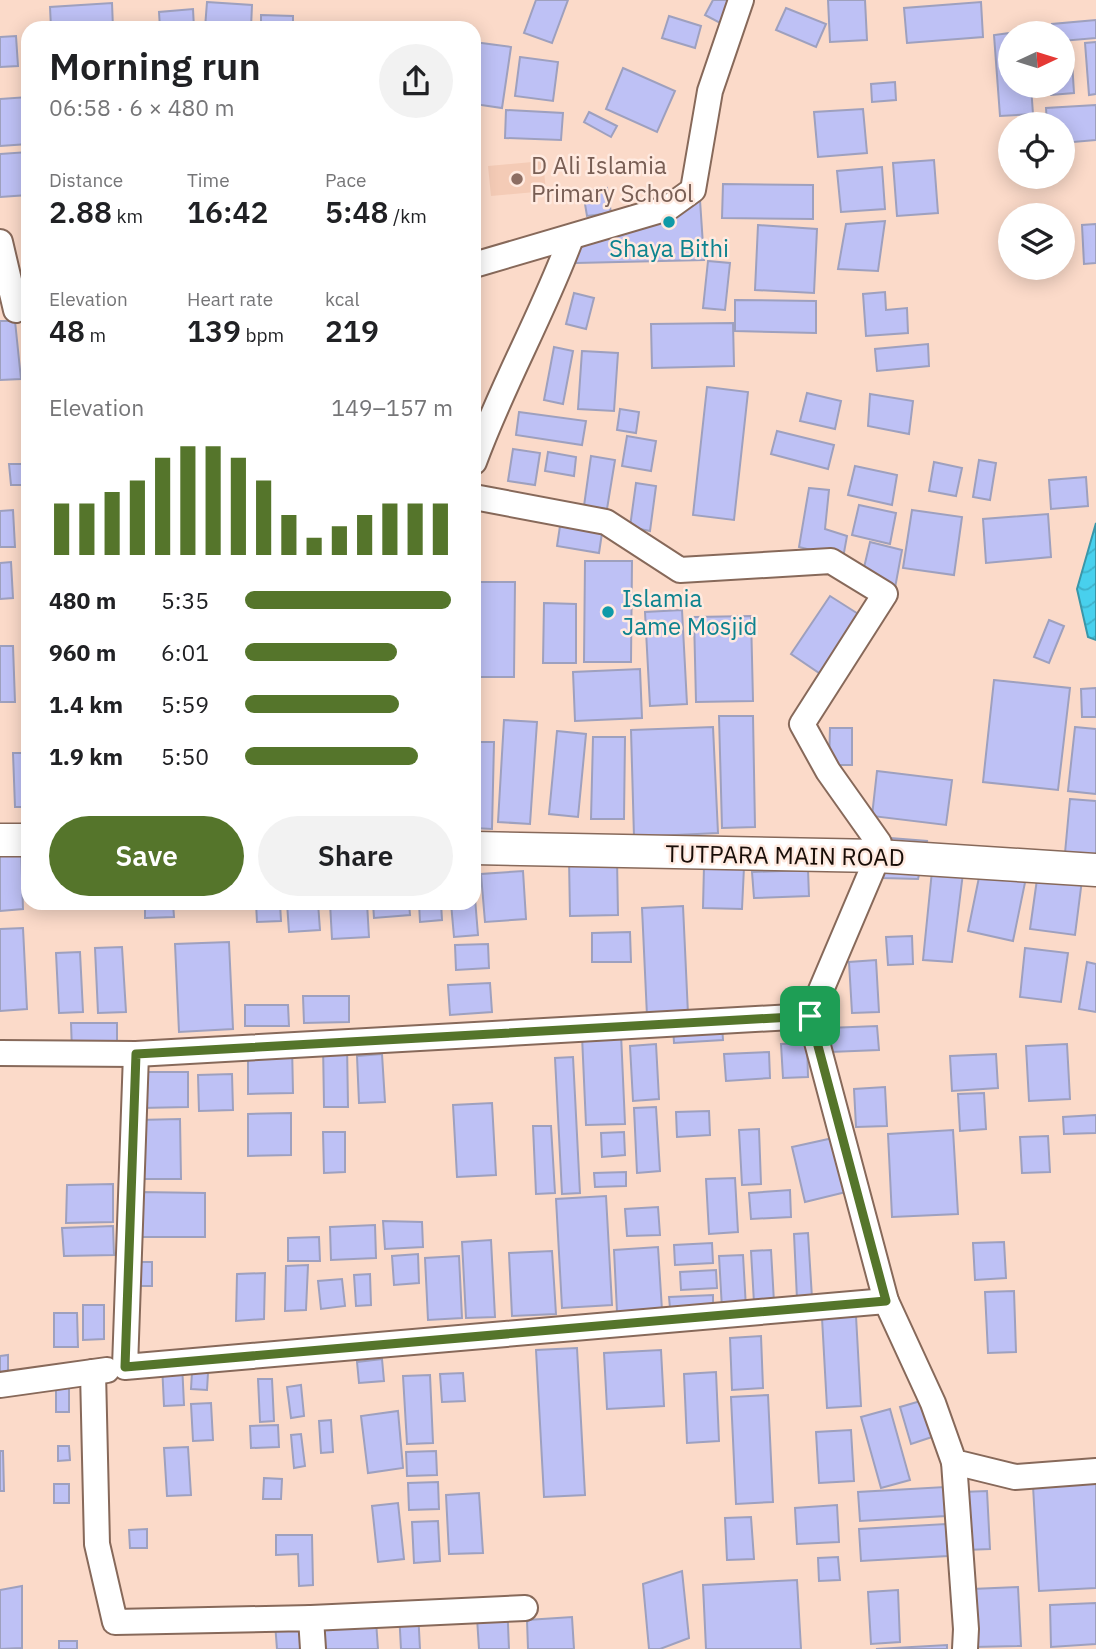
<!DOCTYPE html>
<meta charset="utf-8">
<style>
:root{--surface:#fff;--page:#f2f2f2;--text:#202124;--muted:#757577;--accent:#55752b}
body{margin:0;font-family:"IBM Plex Sans",sans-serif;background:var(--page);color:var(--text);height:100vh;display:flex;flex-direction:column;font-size:26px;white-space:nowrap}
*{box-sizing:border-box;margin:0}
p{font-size:23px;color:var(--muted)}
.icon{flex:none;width:38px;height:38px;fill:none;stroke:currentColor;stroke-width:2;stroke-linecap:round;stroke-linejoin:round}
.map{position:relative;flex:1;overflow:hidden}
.panel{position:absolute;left:21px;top:21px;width:460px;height:889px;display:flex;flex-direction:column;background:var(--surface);border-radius:21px;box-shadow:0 4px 18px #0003}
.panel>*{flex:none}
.needle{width:46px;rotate:86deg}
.controls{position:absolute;left:998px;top:21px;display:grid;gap:14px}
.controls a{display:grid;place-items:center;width:77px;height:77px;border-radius:50%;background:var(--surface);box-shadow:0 4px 18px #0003;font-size:35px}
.pin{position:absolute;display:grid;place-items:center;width:60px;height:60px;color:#fff;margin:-30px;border-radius:14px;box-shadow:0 4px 10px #0006}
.round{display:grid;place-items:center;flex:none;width:74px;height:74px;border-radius:37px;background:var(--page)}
.head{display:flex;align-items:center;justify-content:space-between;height:119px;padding:0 28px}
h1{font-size:38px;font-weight:600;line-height:52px}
.stats{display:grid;grid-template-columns:repeat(3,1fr);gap:10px;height:119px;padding:7px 28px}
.stats div{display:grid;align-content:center}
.stats b{font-size:30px;font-weight:600}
.stats small{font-size:19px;font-weight:400}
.stats p{font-size:19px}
.chart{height:196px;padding:14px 28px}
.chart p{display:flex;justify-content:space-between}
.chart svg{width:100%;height:126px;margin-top:7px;stroke:var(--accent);stroke-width:6}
.button{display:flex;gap:14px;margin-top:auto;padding:14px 28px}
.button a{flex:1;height:80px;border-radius:42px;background:var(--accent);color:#fff;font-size:28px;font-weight:600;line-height:80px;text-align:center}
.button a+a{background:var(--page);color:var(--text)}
ul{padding:0 28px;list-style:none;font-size:23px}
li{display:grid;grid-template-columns:112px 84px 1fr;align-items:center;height:52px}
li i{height:18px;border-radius:9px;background:var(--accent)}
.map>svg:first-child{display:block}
</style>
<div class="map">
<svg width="1096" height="1649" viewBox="0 0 1096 1649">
<defs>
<pattern id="water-waves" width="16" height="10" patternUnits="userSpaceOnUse" patternTransform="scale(1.75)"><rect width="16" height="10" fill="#48d0ed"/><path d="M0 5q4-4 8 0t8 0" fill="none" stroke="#3eb1ca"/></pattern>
</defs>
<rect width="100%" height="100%" fill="#fbdac9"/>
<polygon fill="#f4cbb6" points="543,161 546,191 491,196 488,166"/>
<polygon fill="url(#water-waves)" stroke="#3a96a8" stroke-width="2" points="1096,523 1096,640 1088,637 1077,589"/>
<g fill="#bec1f5" stroke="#9ea0be" stroke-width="2">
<polygon points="536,0 568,0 552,43 524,33"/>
<polygon points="713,0 734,0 722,24 705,15"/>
<polygon points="828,0 865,0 867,40 830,42"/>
<polygon points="207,2 252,5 251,28 205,28"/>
<polygon points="981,2 983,37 907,43 904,8"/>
<polygon points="112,3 113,28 51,28 50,7"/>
<polygon points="786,8 826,24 816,47 776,30"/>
<polygon points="193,9 194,28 160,28 159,12"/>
<polygon points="261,15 293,16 293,28 261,27"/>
<polygon points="669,16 701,26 695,48 662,38"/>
<polygon points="1096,20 1096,38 1062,41 1062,33 1053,33 1052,24"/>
<polygon points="1010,33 1010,86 1031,86 1033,114 1000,116 994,35"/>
<polygon points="16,36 18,66 0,67 0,37"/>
<polygon points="474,42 511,47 502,108 474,104"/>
<polygon points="1096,42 1096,94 1089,95 1085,43"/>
<polygon points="520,57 558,62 553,101 515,96"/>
<polygon points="1072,61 1074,93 1051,95 1050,86 1062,86 1062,62"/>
<polygon points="623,68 675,91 657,132 606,109"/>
<polygon points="895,82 896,100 872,102 871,84"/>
<polygon points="28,97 28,144 0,146 0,99"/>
<polygon points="1096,105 1096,140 1062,143 1062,124 1047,124 1046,108"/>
<polygon points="863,109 867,153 818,157 814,112"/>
<polygon points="506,110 563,113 561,140 505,138"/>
<polygon points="589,112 617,126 611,137 584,122"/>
<polygon points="28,152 28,195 0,197 0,154"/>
<polygon points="934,160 938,213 897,216 893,163"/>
<polygon points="882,167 885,209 841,212 837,171"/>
<polygon points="723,184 813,185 813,219 722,218"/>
<polygon points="607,188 611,213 587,216 583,192"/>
<polygon points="700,200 704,260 576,263 572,244"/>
<polygon points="885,221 878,271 838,269 846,224"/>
<polygon points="1096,224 1096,263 1084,264 1082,225"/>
<polygon points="758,225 817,229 814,293 755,290"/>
<polygon points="708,261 730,263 725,310 703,308"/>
<polygon points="885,292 886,310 907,308 908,333 866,336 863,294"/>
<polygon points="574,293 594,298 586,329 566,324"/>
<polygon points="735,300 816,301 816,333 735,331"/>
<polygon points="0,321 15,321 21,379 0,380"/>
<polygon points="733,323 734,366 652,368 651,324"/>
<polygon points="928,344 929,366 877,371 875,349"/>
<polygon points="554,347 573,351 563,404 544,400"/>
<polygon points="582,351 618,353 614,411 578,409"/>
<polygon points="707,387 748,392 734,520 693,515"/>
<polygon points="807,393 841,401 835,429 800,421"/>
<polygon points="870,394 913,401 909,434 868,426"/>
<polygon points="620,409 639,412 636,433 617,430"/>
<polygon points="519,412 586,421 582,445 516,435"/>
<polygon points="777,431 834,445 828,469 771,454"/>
<polygon points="627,436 656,441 651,471 622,466"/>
<polygon points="513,449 540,453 535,485 508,481"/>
<polygon points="548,452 576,457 574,476 545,471"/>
<polygon points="591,456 615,460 607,509 584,506"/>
<polygon points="979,460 996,463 990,500 973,497"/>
<polygon points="934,462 962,468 956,496 929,491"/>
<polygon points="9,464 25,464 26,485 11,485"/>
<polygon points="855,466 897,475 892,505 848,495"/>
<polygon points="1086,477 1088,506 1051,509 1049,480"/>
<polygon points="636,483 656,486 650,531 630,527"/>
<polygon points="809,488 829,490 825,529 847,536 843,558 799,547"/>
<polygon points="859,505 896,513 890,544 852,535"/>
<polygon points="13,510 15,547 0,547 0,511"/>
<polygon points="912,510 962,517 954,575 903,568"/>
<polygon points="1048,514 1051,557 986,563 983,519"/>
<polygon points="560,526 602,533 599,553 557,546"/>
<polygon points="870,542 902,550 895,588 862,576"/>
<polygon points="585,561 632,561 631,662 584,662"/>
<polygon points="11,562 13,598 0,599 0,563"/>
<polygon points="474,582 515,582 514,677 474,677"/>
<polygon points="830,596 863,617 825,677 791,654"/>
<polygon points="544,603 576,604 576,663 543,663"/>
<polygon points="682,610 687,704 650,706 645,612"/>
<polygon points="751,616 753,701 696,702 694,617"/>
<polygon points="1049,620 1064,626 1049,663 1034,657"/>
<polygon points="0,646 13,646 15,702 0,702"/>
<polygon points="640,669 642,718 575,721 573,672"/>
<polygon points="994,680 1070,688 1058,790 983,782"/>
<polygon points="1096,688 1096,717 1082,717 1081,689"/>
<polygon points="719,716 753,716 755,827 722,828"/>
<polygon points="504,720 537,722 530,824 498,822"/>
<polygon points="713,727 718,833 634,837 631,730"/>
<polygon points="1075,727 1096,729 1096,794 1068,791"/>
<polygon points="830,728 852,728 852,765 829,765"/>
<polygon points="557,731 586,734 578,817 549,814"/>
<polygon points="593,737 625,737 624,819 591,819"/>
<polygon points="474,742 494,742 492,829 474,828"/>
<polygon points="13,753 28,753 28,807 15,807"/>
<polygon points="877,771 952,780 946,825 872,816"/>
<polygon points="1070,799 1096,801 1096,855 1065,853"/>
<polygon points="890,838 927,841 918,879 883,878"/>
<polygon points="21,848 23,909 0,911 0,849"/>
<polygon points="984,853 1029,863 1013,941 968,931"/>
<polygon points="617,858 618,915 570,916 569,859"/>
<polygon points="1040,858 1084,864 1075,935 1030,929"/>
<polygon points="704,866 744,867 742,909 703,908"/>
<polygon points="808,870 809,896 754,898 752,872"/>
<polygon points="523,871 526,919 485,922 481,874"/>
<polygon points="932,871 963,873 952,962 923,960"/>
<polygon points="474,886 478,935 454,937 451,903 474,903"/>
<polygon points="145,903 173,903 174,917 145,918"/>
<polygon points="256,903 280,903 281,921 257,922"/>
<polygon points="287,903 318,903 320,930 289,932"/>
<polygon points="330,903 367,903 369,937 332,939"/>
<polygon points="373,903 409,903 410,915 374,918"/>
<polygon points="419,903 441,903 442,920 420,922"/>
<polygon points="683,906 688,1014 647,1016 642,908"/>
<polygon points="23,928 27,1009 0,1011 0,929"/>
<polygon points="630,932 631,962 592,962 592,933"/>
<polygon points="912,936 913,964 888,965 886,937"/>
<polygon points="229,942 233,1029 179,1032 175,944"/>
<polygon points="488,944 489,968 456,970 455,945"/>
<polygon points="122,947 126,1012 98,1013 95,948"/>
<polygon points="1025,948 1068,953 1061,1002 1020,997"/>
<polygon points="80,952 83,1012 59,1013 56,953"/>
<polygon points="876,960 879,1012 852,1013 849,962"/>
<polygon points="1087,962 1096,964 1096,1012 1079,1009"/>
<polygon points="490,983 492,1012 450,1015 448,985"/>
<polygon points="303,996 349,996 349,1022 304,1023"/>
<polygon points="245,1005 288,1005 289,1026 245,1026"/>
<polygon points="71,1023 117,1023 117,1050 72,1051"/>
<polygon points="722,1024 723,1040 674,1043 673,1026"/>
<polygon points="877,1026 879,1050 830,1052 828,1028"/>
<polygon points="621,1034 625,1124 586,1125 582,1036"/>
<polygon points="323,1043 347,1043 348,1107 324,1107"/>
<polygon points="807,1043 808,1077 783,1078 781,1044"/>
<polygon points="656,1044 659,1099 633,1101 630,1046"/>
<polygon points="1067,1044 1070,1099 1029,1101 1026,1046"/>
<polygon points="292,1045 293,1093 248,1094 248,1046"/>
<polygon points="769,1052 770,1078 726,1081 724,1054"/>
<polygon points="382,1054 385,1102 359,1103 357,1056"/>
<polygon points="996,1054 998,1088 952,1091 950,1056"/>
<polygon points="573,1057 580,1193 562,1194 555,1058"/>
<polygon points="142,1072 188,1072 188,1107 141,1108"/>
<polygon points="232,1074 233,1110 199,1111 198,1075"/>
<polygon points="885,1087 887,1126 856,1127 854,1089"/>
<polygon points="984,1093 986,1129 960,1131 958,1094"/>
<polygon points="492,1103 496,1175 457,1177 453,1105"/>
<polygon points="656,1107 660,1171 637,1173 634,1108"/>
<polygon points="709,1111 710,1135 677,1137 676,1112"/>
<polygon points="291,1113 291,1155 248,1156 248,1114"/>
<polygon points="1096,1115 1096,1133 1064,1134 1063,1117"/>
<polygon points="180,1119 181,1179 139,1179 138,1120"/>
<polygon points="533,1126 551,1126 555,1193 536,1194"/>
<polygon points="759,1129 761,1184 742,1185 739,1130"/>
<polygon points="953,1130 958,1214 892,1217 888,1134"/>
<polygon points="323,1132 345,1132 345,1172 324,1173"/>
<polygon points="624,1132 625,1155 602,1157 601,1133"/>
<polygon points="1048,1136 1050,1172 1022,1173 1020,1137"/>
<polygon points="833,1138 846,1192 805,1202 792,1147"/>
<polygon points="626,1172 626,1186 595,1187 594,1173"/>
<polygon points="735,1178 738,1232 709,1234 706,1179"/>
<polygon points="113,1184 113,1222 66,1223 67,1185"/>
<polygon points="790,1190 791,1217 751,1219 749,1193"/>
<polygon points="140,1192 205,1193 205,1237 138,1237"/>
<polygon points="606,1196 612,1305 562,1308 556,1199"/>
<polygon points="658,1207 660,1235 627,1236 625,1209"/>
<polygon points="383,1221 422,1222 423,1247 385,1249"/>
<polygon points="375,1225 376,1258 331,1260 330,1227"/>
<polygon points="113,1226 114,1255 64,1256 62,1228"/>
<polygon points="808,1233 812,1298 797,1299 794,1234"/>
<polygon points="319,1237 320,1261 288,1261 288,1238"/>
<polygon points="491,1240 495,1317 466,1318 462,1242"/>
<polygon points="1004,1242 1006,1278 975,1280 973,1243"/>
<polygon points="712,1243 713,1263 675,1265 674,1245"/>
<polygon points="658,1247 662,1310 617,1312 614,1250"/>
<polygon points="771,1250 774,1302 754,1303 751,1251"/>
<polygon points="552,1251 556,1314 512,1316 509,1253"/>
<polygon points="418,1254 419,1283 394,1285 392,1256"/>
<polygon points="743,1255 746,1308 722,1309 719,1256"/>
<polygon points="459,1256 462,1318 428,1320 425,1258"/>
<polygon points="129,1262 152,1262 152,1286 130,1286"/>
<polygon points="308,1265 306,1310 285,1311 286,1266"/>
<polygon points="716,1270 717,1288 681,1290 680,1272"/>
<polygon points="265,1273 264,1319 236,1321 237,1274"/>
<polygon points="370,1274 371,1305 356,1306 354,1275"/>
<polygon points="342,1279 345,1306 321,1309 318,1281"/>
<polygon points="1014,1291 1016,1352 988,1353 985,1292"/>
<polygon points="713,1295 713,1306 670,1308 669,1297"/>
<polygon points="83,1305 104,1305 104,1339 83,1340"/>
<polygon points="54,1313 77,1313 78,1347 54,1347"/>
<polygon points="856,1316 861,1406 827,1408 822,1318"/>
<polygon points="761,1336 763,1388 732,1390 730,1338"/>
<polygon points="577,1348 585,1495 544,1497 536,1350"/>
<polygon points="661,1350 664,1406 607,1409 604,1353"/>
<polygon points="8,1355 8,1380 0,1381 0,1356"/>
<polygon points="382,1359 384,1381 359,1383 357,1362"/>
<polygon points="182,1363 184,1405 164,1406 162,1364"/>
<polygon points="192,1372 208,1373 207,1390 191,1389"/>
<polygon points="716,1372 719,1441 687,1443 684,1374"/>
<polygon points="463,1373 465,1401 442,1402 440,1374"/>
<polygon points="430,1375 433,1443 407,1444 403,1376"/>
<polygon points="258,1379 272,1379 274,1421 260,1422"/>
<rect x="56" y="1382" width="13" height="30"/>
<polygon points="301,1385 304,1416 291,1418 287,1387"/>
<polygon points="768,1395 773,1502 736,1504 731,1397"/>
<polygon points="924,1400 935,1436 911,1444 900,1407"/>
<polygon points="211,1403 213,1440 193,1441 191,1404"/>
<polygon points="890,1409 910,1480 881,1488 861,1417"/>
<polygon points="398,1411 403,1468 368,1473 361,1416"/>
<polygon points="331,1420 333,1452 321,1453 319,1421"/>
<polygon points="278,1425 279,1447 251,1448 250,1426"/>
<polygon points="851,1430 854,1481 819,1483 816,1432"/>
<polygon points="301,1434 305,1466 294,1468 291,1435"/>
<polygon points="58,1446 69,1446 70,1460 58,1461"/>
<polygon points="188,1447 191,1495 167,1496 164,1448"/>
<polygon points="0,1451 3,1451 4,1491 0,1491"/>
<polygon points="436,1451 437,1475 407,1476 406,1452"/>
<polygon points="264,1478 282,1479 281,1499 263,1499"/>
<polygon points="438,1482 439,1509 409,1510 408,1483"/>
<polygon points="1096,1483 1096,1588 1039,1591 1033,1486"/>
<rect x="54" y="1484" width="15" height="19"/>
<polygon points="945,1487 946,1516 860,1521 858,1492"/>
<polygon points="987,1491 990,1549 966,1550 962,1492"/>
<polygon points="479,1493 483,1553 449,1554 446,1495"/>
<polygon points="398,1503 404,1559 378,1562 372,1506"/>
<polygon points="837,1505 839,1542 797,1544 795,1508"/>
<polygon points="751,1517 754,1559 727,1560 725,1518"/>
<polygon points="438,1521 440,1561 414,1563 412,1522"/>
<polygon points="946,1524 948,1556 861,1561 859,1529"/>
<polygon points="147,1529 147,1548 130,1548 129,1530"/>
<polygon points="276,1535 312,1535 313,1585 299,1586 298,1554 276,1555"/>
<polygon points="838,1557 840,1580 819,1581 818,1558"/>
<polygon points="682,1571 689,1638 660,1649 649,1649 643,1584"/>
<polygon points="797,1580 801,1649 706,1649 703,1585"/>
<polygon points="22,1586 22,1648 0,1649 0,1590"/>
<polygon points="1018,1587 1021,1646 974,1647 972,1589"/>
<polygon points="898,1590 900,1642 871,1644 868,1592"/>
<polygon points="507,1601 509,1649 479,1649 476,1602"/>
<polygon points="1096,1603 1096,1644 1051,1647 1050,1605"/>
<polygon points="418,1611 420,1649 401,1649 399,1612"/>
<polygon points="572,1617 574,1649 528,1649 527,1620"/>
<polygon points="303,1620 306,1649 277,1649 275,1623"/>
<polygon points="376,1621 378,1649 321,1649 320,1623"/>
<rect x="59" y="1641" width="18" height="8"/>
<polygon points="947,1645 947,1649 876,1649"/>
</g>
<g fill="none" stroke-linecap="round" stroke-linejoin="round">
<g stroke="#87695a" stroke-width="28">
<g id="minor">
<polyline points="0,242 16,310"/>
<polyline points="474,265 668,208 693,190 710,91 741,0"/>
<path d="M474,462C502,385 543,314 571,238"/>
<polyline points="474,497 606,522 680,570 831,561 885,594 802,724 828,771 879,843 878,856 810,1016 886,1301 933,1403 954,1462 1015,1477 1096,1471"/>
<polyline points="0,1053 136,1054 810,1016"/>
<polyline points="136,1054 125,1367 886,1301"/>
<polyline points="93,1372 97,1544 115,1622 311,1618 313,1649"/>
<polyline points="0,1385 107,1370"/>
<polyline points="954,1462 966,1629 965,1649"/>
<polyline points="311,1618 525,1608"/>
</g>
</g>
<g stroke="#87695a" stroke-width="35">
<g id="tertiary">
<polyline points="0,840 28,840"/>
<polyline points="474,848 878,856 1096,870"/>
</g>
</g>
<use href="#minor" stroke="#fff" stroke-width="24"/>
<use href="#tertiary" stroke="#fff" stroke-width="32"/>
</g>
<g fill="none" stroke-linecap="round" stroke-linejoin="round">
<g stroke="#fff" stroke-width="14">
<polygon id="route" points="810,1016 886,1301 125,1367 136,1054"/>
</g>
<use href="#route" stroke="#55752b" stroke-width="9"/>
</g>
<circle fill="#8d6e63" stroke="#ffeae0" stroke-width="2.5" cx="517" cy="179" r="7"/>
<g fill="#0f9aa8" stroke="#ffeae0" stroke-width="2.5">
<circle cx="669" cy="222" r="7"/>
<circle cx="608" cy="612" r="7"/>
</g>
<g text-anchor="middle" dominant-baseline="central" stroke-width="5" stroke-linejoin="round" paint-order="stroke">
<g font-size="24" fill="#785e54" stroke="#ffeae0" text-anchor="start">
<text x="531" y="165">D Ali Islamia<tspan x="531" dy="28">Primary School</tspan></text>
</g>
<g font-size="24" fill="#0d838f" stroke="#ffeae0">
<text x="669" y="248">Shaya Bithi</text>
<text x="622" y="598" text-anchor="start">Islamia<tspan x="622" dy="28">Jame Mosjid</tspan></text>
</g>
<g font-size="24" fill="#180d07" stroke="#ffeae0">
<text transform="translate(785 855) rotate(1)">TUTPARA MAIN ROAD</text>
</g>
</g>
</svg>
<div class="controls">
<a><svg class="needle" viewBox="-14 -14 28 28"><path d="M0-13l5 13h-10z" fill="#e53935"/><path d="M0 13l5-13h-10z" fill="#757577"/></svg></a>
<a><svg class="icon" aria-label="locate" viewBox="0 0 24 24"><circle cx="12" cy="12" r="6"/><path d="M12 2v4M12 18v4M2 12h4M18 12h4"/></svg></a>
<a><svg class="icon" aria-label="layers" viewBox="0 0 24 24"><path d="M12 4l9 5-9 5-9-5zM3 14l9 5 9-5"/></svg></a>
</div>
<div class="pin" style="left:810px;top:1016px;background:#1e9e55"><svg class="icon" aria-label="arrive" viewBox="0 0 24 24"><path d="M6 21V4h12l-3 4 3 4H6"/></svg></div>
<section class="panel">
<div class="head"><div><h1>Morning run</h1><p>06:58 · 6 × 480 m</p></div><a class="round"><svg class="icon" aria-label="share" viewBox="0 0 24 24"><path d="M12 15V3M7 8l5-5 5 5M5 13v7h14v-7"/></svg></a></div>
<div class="stats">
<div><p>Distance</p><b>2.88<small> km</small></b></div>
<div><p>Time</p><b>16:42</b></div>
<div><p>Pace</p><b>5:48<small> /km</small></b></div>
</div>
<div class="stats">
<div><p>Elevation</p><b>48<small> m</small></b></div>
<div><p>Heart rate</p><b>139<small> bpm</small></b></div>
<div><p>kcal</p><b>219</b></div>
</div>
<div class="chart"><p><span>Elevation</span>149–157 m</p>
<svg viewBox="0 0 160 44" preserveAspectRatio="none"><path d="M5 44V26M15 44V26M25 44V22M35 44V18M45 44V10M55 44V6M65 44V6M75 44V10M85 44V18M95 44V30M105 44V38M115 44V34M125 44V30M135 44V26M145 44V26M155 44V26"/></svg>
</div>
<ul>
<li><b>480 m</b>5:35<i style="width:99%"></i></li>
<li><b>960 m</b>6:01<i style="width:73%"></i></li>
<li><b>1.4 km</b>5:59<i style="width:74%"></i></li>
<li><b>1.9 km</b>5:50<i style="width:83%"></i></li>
</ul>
<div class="button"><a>Save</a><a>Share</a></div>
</section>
</div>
